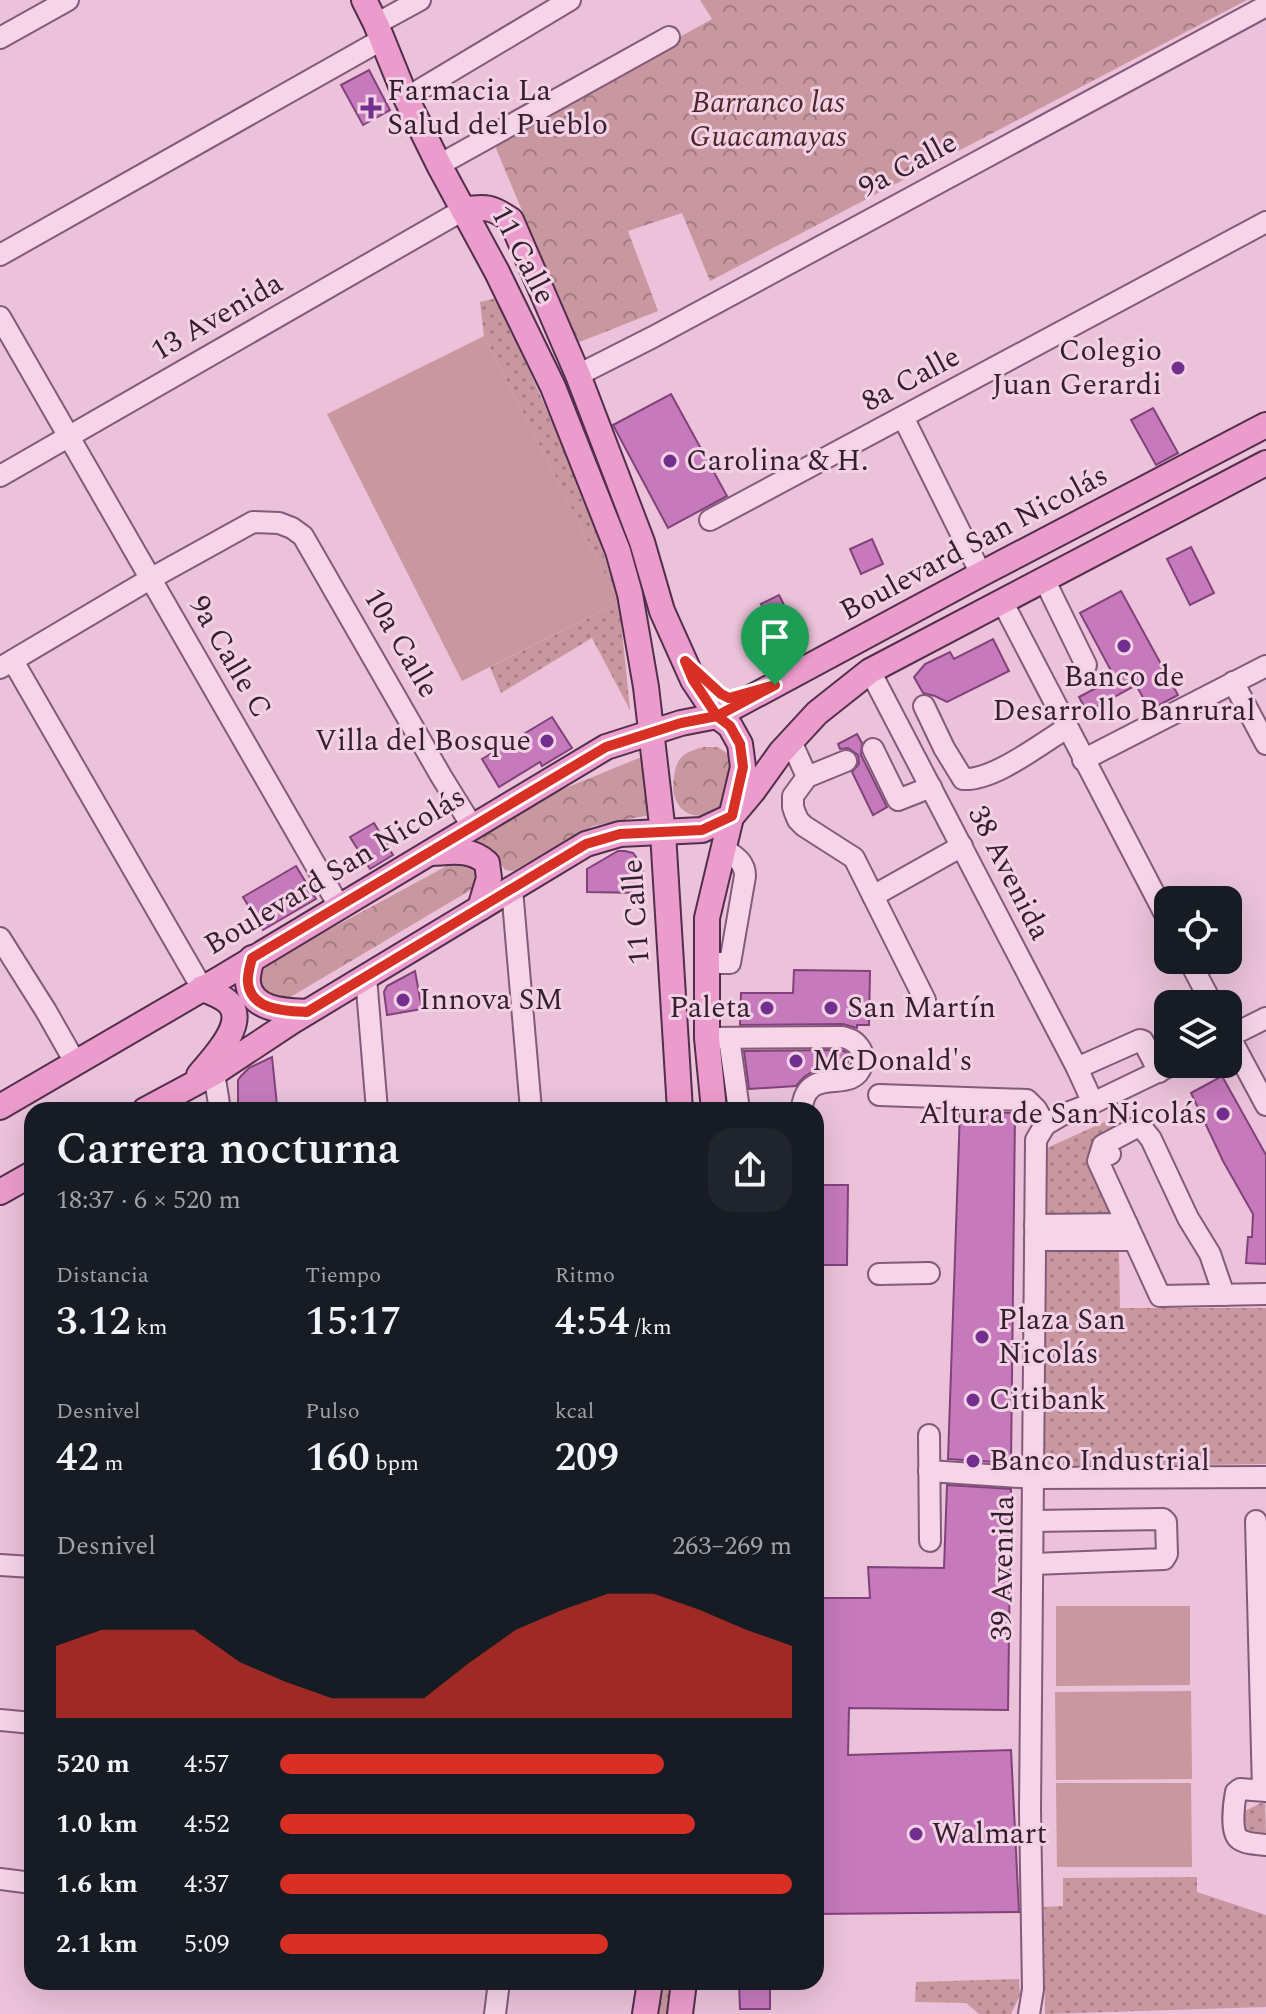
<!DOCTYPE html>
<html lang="es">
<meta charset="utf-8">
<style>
:root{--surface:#171b24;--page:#20242c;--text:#f1f3f6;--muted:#9ea1a6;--accent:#d93025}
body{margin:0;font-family:Spectral,serif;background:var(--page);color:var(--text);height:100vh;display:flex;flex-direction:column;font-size:30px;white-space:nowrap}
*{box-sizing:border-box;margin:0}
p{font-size:26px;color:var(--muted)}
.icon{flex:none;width:44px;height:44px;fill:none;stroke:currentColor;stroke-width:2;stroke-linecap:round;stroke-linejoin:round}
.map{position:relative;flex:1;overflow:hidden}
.sheet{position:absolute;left:24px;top:1102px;width:800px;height:888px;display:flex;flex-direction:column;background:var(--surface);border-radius:24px;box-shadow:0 8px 32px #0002}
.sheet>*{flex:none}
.tools{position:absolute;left:1154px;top:886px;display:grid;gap:16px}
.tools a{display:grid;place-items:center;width:88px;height:88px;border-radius:16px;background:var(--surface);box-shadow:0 8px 32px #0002;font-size:40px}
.pin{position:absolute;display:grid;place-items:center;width:68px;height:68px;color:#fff;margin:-82px -34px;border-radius:50% 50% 50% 0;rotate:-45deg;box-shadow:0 0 8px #0007}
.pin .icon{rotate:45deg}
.round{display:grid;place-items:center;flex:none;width:84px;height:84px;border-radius:24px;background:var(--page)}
.overview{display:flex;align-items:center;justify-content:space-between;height:136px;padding:0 32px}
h1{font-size:44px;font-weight:600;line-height:60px}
.stats{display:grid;grid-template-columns:repeat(3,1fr);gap:12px;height:136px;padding:8px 32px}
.stats div{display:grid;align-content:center}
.stats b{font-size:40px;font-weight:600}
.stats small{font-size:22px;font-weight:400}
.stats p{font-size:22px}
.chart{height:224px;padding:16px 32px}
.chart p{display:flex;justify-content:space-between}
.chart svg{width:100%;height:144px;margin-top:8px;fill:var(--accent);opacity:.7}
ul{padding:0 32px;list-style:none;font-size:26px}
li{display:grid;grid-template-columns:128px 96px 1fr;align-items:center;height:60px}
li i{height:20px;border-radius:10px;background:var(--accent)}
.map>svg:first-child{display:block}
</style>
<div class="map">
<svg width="1266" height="2014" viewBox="0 0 1266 2014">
<defs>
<pattern id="grass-dots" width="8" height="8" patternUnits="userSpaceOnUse" patternTransform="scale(2)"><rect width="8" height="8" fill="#c8979f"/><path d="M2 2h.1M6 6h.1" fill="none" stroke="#a37b82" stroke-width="1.8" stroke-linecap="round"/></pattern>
<pattern id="forest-crowns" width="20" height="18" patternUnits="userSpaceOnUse" patternTransform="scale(2)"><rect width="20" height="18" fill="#c8979f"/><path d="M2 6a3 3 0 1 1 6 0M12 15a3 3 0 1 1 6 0" fill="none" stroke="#a37b82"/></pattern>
</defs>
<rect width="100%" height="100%" fill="#ebc2da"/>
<g fill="url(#grass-dots)">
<polygon points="497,298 585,496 619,602 630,710 592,638 501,693 490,667 619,602 484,336 480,302"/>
<polygon points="1111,1119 1120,1128 1102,1139 1112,1210 1108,1220 1046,1220 1047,1148"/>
<polygon points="1043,1251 1119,1252 1120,1308 1266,1308 1266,1464 1045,1467"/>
<polygon points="1265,1801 1266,1838 1245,1832 1239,1814"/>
<polygon points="1197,1877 1197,1892 1266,1915 1266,2007 1045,2014 1044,1907 1063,1906 1063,1878"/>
<polygon points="1019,1979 1020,1995 1011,2014 979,2014 966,2003 915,2002 916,1982"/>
<polygon points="659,1982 673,1982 668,2014 655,2014"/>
</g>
<g fill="url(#forest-crowns)">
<polygon points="700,0 1247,0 710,281 682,213 628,231 658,311 577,343 493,141 712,19"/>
<path d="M703,747H718L729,755L733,770L721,809C694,826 668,809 674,777C675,768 677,760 685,754C690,751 697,749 703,747Z"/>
<polygon points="639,758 646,761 650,815 593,826 513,871 505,870 488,846 473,839 551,794"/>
<path d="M454,862H467L476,868L478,880L474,888L282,1002C270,999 255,987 263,971C265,967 269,964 273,960Z"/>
</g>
<g fill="#c8979f">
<polygon points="484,336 619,602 462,681 327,414"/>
<polygon points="1056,1606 1190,1606 1190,1685 1056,1686"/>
<polygon points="1191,1691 1192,1779 1056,1780 1055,1692"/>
<polygon points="1056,1783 1191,1783 1192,1867 1057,1867"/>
</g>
<g fill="#c67abc" stroke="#81427a" stroke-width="2">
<polygon points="369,70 390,110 363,125 341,85"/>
<polygon points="671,394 727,496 668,528 613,425"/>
<polygon points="1153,408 1178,453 1156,465 1131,420"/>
<polygon points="872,539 883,564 861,574 850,549"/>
<polygon points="1191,547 1214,593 1190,605 1167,559"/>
<polygon points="1121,591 1178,695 1150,710 1136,685 1087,712 1079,697 1115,678 1080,613"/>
<polygon points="779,595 800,637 782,646 761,604"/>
<polygon points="993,639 1009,671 947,702 935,696 923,693 914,677 925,664 950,652 954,659"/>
<polygon points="552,717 572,748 542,766 540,762 499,787 482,759"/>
<polygon points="857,734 862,743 861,755 887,807 873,815 852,772 859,764 858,755 848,748 840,749 838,744"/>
<polygon points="374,823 393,855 370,869 350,837"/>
<polygon points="618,851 625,851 633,853 639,861 644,874 644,893 587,892 587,869"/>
<polygon points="296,866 316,899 263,930 243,897"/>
<polygon points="794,970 870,971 869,1025 857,1025 857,1028 843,1024 740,1025 741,993 793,993"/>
<polygon points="415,971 422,1009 387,1015 384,992 387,986"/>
<polygon points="841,1050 846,1052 850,1057 846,1066 812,1072 804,1077 796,1086 749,1089 744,1051"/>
<polygon points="272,1057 277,1105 238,1108 238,1080 241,1076 249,1068"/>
<polygon points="1222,1076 1266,1155 1266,1264 1246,1263 1248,1237 1252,1237 1253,1214 1223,1161 1191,1093"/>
<polygon points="960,1111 1015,1113 1011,1463 948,1459"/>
<polygon points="816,1185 848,1185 847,1265 816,1265"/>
<polygon points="947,1485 1011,1489 1008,1710 849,1708 848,1755 1011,1750 1019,1912 816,1914 816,1598 870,1598 868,1567 944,1568"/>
<polygon points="739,1982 770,1982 770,2009 740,2009"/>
</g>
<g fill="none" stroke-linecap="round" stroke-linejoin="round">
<g stroke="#835b79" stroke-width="24">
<g id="minor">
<polyline points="376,24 420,0"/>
<polyline points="0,38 68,0"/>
<polyline points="406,98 570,0"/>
<polyline points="439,165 669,37"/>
<polyline points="0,255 383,39"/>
<polyline points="0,317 339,906"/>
<polyline points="578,375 653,337 1266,6"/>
<polyline points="903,417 981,574"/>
<polyline points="0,476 463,210"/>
<polyline points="710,520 1266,222"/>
<polyline points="1044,579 1086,665"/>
<polyline points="1002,601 1168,920"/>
<polyline points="13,661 202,988"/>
<polyline points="0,668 150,579 253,522 279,523 292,528 303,536 441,776 472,826"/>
<polyline points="870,671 1077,1068 1093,1103"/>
<polyline points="1233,682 1266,744"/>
<path d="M924,706L944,748L963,779C994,781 1040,744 1067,728"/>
<polyline points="791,741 807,777"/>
<polyline points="873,749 898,800 931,787"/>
<polyline points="1083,760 1266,666"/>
<polyline points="846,761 807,777 793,796 793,807 795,813 798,820 804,826 854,858 925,1000"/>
<polyline points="512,889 531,1110"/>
<polyline points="873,896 962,846"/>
<polyline points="0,938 46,1011 75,1062"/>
<polyline points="1189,960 1212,1004"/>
<path d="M706,963H730L745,876C745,861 734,856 723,848"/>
<polyline points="366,977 377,1110"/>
<polyline points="1228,1034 1266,1105"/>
<polyline points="1228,1037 1266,1018"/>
<path d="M707,1038L843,1037C850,1039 855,1041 859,1047C863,1052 864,1059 862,1065C855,1089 827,1075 812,1087C805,1092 802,1102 802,1110"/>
<polyline points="729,1038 739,1110"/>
<polyline points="1077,1068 1140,1040 1143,1041 1159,1072"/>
<polyline points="214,1073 220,1110"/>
<polyline points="879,1095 1027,1100 1036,1109 1045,1125"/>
<polyline points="1045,1125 1062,1115 1093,1103 1174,1064"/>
<polyline points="1110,1154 1099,1158 1098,1161 1160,1296 1266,1294"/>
<polyline points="1099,1158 1103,1145 1137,1127 1143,1129 1151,1139 1188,1218 1210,1254 1224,1295"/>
<polyline points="1035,1225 1127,1224"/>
<polyline points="1035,1240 1134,1240"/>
<polyline points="879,1274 929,1273"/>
<polyline points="929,1435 930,1541"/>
<polyline points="929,1471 1034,1478 1266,1477"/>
<polyline points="1256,1521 1263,1790"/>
<polyline points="1033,1564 1164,1559 1167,1554 1166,1522 1163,1519 1034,1521"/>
<polyline points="0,1565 32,1567"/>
<polyline points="0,1720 32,1723"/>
<path d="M1266,1791L1240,1789L1236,1792C1234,1803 1230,1833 1239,1839C1246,1844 1258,1844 1266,1845"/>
<polyline points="0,1879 32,1883"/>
<polyline points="495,2014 499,1982"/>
<polyline points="1029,2014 1033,1989 1030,1810 1036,1140 1045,1125"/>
</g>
</g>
<g stroke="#512f4b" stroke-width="28">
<g id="major">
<polyline points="364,0 376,24 406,98 439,165 497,272 553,387 618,551 630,594 646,687 663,833 680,1110"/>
<path d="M463,210C486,206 492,207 511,220L578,375L642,542L662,611L693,680L717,716L730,726L740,744L743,767L707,918V1038L714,1110"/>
<path d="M432,853C452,852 471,848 487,863L489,878L480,908"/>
<path d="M252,958C250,966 247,975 248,983C251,1011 287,1011 307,1012"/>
<path d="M199,1075C212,1059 247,1025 230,1004C223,996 211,993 202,988"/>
<polyline points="0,1107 221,978 606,747 681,723 717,716 981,574 1266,425"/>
<polyline points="145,1110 214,1073 291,1022 586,844 620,834 702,830 732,816 753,791 781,752 817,713 870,671 1266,463"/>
<polyline points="0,1192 32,1174"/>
<polyline points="645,2014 650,1982"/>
<polyline points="680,2014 684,1982"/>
</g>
</g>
<use href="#minor" stroke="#f6d5e8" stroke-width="20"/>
<use href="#major" stroke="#ec9ccc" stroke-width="24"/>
</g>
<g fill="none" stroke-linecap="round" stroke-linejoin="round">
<g stroke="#fff" stroke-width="16">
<path id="route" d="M775,685L717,716L681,723L606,747L252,958C250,966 247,975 248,983C251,1011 287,1011 307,1012L586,844L620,834L702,830L732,816L743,767L740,744L730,726L717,716L693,680L685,661L721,694L729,698L775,685"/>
</g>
<use href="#route" stroke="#d93025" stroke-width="10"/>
</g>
<g fill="#722f8e" stroke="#f3d1e4" stroke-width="3">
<path d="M367 96h8v8h8v8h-8v8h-8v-8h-8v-8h8z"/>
<circle cx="1178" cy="368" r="8"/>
<circle cx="670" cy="461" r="8"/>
<circle cx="1124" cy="646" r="8"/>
<circle cx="547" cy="741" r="8"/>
<circle cx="403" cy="1000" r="8"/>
<circle cx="767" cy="1008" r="8"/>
<circle cx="831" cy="1008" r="8"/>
<circle cx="796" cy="1061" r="8"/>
<circle cx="1223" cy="1114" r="8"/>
<circle cx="982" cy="1337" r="8"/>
<circle cx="973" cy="1400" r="8"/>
<circle cx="973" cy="1461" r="8"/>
<circle cx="916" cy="1834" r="8"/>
</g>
<g text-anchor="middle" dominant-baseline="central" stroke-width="6" stroke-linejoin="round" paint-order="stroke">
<g font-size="30" fill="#341e30" stroke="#f3d1e4" text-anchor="start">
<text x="387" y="91">Farmacia La<tspan x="387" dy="34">Salud del Pueblo</tspan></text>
<text x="1162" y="351" text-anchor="end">Colegio<tspan x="1162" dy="34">Juan Gerardi</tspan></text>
<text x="686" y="461">Carolina &amp; H.</text>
<text x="1124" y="677" text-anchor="middle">Banco de<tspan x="1124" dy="34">Desarrollo Banrural</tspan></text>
<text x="531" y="741" text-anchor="end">Villa del Bosque</text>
<text x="419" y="1000">Innova SM</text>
<text x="751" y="1008" text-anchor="end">Paleta</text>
<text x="847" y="1008">San Martín</text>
<text x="812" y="1061">McDonald's</text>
<text x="1207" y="1114" text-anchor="end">Altura de San Nicolás</text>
<text x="998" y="1320">Plaza San<tspan x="998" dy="34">Nicolás</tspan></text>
<text x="989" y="1400">Citibank</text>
<text x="989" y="1461">Banco Industrial</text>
<text x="932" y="1834">Walmart</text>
</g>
<g font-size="30" font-style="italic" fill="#4f2627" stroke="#f3d1e4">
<text x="768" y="103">Barranco las<tspan x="768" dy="34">Guacamayas</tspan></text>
</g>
<g font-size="30" fill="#341e30" stroke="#f3d1e4">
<text transform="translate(908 165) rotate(-28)">9a Calle</text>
<text transform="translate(523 255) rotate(63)">11 Calle</text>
<text transform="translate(217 317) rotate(-30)">13 Avenida</text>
<text transform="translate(911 379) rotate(-28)">8a Calle</text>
<text transform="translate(974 543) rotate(-28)">Boulevard San Nicolás</text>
<text transform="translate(401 643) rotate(60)">10a Calle</text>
<text transform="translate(230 657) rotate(60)">9a Calle C</text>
<text transform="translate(335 871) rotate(-31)">Boulevard San Nicolás</text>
<text transform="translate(1009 873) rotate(63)">38 Avenida</text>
<text transform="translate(636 912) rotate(-94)">11 Calle</text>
<text transform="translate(1003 1568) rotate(-89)">39 Avenida</text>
</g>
</g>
</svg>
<div class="tools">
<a><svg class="icon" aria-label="locate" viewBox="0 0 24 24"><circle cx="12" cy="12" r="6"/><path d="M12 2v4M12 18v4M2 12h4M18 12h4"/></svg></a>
<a><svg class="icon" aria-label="layers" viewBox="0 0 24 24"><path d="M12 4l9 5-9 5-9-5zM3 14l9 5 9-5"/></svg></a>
</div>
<div class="pin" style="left:775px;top:685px;background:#1e9e55"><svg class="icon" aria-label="arrive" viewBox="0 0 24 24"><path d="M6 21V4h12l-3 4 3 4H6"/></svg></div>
<section class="sheet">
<div class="overview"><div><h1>Carrera nocturna</h1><p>18:37 · 6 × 520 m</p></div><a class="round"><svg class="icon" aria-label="share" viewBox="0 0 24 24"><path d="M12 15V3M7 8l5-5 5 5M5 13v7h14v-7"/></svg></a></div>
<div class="stats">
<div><p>Distancia</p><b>3.12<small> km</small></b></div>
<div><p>Tiempo</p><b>15:17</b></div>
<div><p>Ritmo</p><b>4:54<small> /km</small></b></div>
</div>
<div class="stats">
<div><p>Desnivel</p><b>42<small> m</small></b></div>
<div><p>Pulso</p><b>160<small> bpm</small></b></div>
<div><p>kcal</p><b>209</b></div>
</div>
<div class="chart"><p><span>Desnivel</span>263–269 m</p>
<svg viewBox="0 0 160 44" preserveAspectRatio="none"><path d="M0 44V22L10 17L20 17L30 17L40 27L50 33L60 38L70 38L80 38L90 27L100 17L110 11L120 6L130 6L140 11L150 17L160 22V44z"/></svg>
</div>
<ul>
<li><b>520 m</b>4:57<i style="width:75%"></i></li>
<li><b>1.0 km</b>4:52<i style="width:81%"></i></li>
<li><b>1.6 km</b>4:37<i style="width:100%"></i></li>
<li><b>2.1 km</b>5:09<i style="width:64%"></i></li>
</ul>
</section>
</div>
